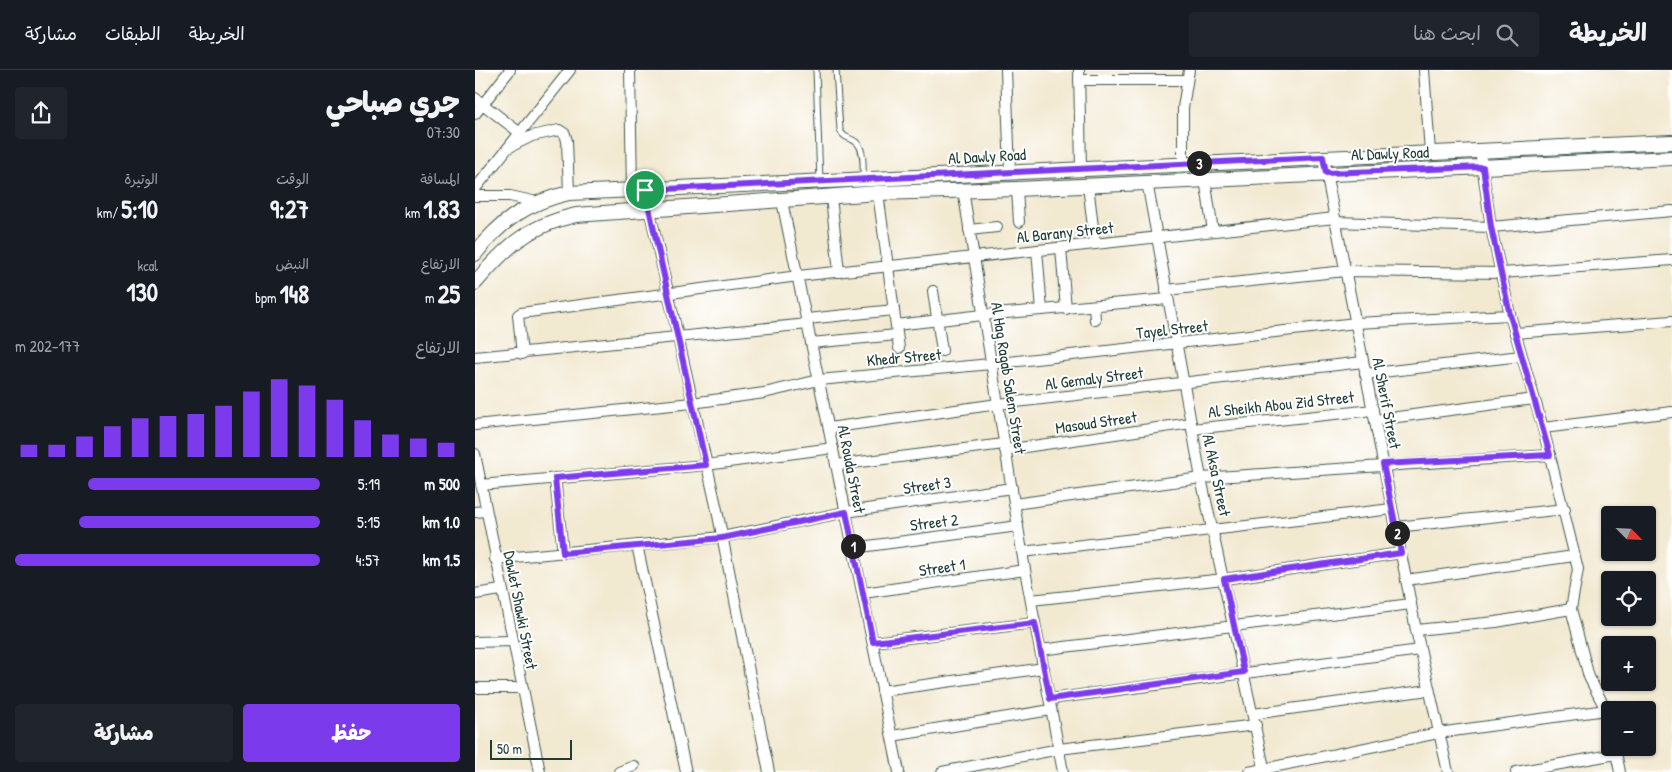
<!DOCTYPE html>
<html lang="ar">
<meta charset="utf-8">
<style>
:root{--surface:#171b24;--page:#20242c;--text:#f1f3f6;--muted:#9ea1a6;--line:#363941;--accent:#7c3aed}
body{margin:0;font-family:"Patrick Hand","Playpen Sans Arabic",sans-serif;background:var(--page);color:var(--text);direction:rtl;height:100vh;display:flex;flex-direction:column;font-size:19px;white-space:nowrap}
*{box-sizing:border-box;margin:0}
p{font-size:16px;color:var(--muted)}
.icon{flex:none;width:28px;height:28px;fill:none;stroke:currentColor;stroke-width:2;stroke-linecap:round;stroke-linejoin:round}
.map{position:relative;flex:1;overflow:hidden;direction:ltr}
.panel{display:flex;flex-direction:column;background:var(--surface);width:475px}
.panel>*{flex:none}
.needle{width:32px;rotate:114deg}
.controls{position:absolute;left:1126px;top:436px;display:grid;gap:10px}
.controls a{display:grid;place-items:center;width:55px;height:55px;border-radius:5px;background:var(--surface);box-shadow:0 1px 4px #0004;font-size:25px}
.scale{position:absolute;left:15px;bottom:12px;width:82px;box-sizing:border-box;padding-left:5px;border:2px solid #1f3d34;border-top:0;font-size:14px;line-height:18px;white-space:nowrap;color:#1f3d34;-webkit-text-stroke:4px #fff;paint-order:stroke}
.pin{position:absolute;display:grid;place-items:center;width:42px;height:42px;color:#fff;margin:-21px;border:2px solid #fff;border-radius:50%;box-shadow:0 1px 5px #0007}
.km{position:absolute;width:25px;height:25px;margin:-12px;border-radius:50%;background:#222;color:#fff;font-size:14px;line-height:25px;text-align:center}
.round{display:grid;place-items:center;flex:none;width:52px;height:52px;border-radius:5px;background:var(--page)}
.overview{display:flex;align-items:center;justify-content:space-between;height:85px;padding:0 15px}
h1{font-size:28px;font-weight:800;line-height:38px}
.stats{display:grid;grid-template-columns:repeat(3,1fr);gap:8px;height:85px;padding:5px 15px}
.stats div{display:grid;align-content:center}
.stats b{font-size:25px;font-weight:800}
.stats small{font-size:14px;font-weight:400}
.stats p{font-size:14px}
.chart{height:140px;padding:10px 15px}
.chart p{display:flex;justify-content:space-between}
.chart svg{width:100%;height:90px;margin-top:5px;stroke:var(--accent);stroke-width:6}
.cta{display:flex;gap:10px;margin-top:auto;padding:10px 15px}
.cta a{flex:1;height:58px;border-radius:5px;background:var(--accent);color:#fff;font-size:20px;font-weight:800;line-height:58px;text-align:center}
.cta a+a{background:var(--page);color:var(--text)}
ul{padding:0 15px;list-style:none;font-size:16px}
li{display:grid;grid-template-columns:80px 60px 1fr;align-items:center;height:38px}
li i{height:12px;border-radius:6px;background:var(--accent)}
header{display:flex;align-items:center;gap:30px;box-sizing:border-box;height:70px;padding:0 25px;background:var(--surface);border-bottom:1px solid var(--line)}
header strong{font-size:24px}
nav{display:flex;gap:28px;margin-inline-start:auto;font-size:18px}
.search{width:350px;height:45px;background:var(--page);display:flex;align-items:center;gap:12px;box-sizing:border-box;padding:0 18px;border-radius:5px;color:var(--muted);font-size:19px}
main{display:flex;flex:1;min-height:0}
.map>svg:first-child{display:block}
</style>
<header>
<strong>الخريطة</strong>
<div class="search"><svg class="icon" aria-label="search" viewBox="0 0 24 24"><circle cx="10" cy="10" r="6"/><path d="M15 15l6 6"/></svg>ابحث هنا</div>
<nav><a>الخريطة</a><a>الطبقات</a><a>مشاركة</a></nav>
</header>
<main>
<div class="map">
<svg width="1197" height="702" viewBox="0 0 1197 702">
<rect width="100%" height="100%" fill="#fff"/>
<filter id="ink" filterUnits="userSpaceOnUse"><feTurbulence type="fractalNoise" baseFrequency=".02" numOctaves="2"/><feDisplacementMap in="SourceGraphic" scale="10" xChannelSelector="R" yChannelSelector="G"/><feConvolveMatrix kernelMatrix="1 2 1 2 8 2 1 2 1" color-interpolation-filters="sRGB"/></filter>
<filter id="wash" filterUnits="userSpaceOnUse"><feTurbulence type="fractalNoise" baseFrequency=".0096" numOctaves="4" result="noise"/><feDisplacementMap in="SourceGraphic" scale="20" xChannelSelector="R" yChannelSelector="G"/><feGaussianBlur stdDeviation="1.12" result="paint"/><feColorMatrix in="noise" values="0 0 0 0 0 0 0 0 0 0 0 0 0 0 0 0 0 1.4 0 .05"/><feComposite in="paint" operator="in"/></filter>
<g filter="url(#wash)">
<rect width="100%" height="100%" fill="#f2e9d1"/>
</g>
<g filter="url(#ink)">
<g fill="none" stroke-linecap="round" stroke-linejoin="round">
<g stroke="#3f574c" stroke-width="7">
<g id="lane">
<polyline points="341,0 345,111"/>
<path d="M361,0L365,60C369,69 375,67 381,72C390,79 388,99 388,108"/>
</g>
</g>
<g stroke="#3f574c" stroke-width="12">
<g id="street">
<polyline points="155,0 157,121"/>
<polyline points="531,0 535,102"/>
<polyline points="604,0 606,99"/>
<polyline points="949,0 955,82"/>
<polyline points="604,10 712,10"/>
<polyline points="0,28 45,63"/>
<polyline points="0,44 35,0"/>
<polyline points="35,77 57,66 84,60 90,64 92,71 94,123"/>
<polyline points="1005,80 1016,157 1035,245 1068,358 1103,499 1096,539 1114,607 1131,640 1135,656"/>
<polyline points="848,87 941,560 973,702"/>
<polyline points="708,94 708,38 714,0"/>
<polyline points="730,109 738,161"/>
<polyline points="672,112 726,408 790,702"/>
<polyline points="613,115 620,174"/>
<polyline points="0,119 95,0"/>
<polyline points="542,119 544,152"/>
<polyline points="170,120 242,440 294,702"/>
<polyline points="488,120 550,500 588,702"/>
<polyline points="403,123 424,278"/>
<polyline points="0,126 35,126 62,132"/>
<polyline points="356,127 364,202"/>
<polyline points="307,131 424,702"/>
<polyline points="860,152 1016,157 1197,141"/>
<polyline points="494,160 522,157"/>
<polyline points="586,178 591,239"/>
<polyline points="562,180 567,240"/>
<polyline points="691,220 870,201 1027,203 1197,190"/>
<polyline points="458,221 467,281"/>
<polyline points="619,236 620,250"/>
<polyline points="332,249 419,240"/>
<polyline points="421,255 508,245 693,229"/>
<polyline points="1040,263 1197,251"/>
<polyline points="336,273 422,265"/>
<polyline points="47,284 43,245 46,243 323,206 860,148"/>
<polyline points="0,287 333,254"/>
<polyline points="890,304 1046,286"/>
<polyline points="900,350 1059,329"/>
<polyline points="0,355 217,333 289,323 344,310 516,294 881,253 1035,245"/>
<polyline points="354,358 523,334 888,292"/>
<polyline points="1068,358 1197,342"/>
<polyline points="717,359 898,340"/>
<polyline points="530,380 716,353"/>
<polyline points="0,384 65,702"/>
<polyline points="361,395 529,374"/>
<polyline points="80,408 88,483"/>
<polyline points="6,415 231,395 358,378"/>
<polyline points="539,434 726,408 1075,385"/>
<polyline points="0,442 11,441"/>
<polyline points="921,457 1090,439"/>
<polyline points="162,475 211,702"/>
<polyline points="378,478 543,456"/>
<polyline points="547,482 917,439"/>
<polyline points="20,489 247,467 371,442 537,418"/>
<polyline points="931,510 1099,486"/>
<polyline points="388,523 550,500"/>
<polyline points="0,524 26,520"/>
<polyline points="556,530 749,509 926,483"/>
<polyline points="941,560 1021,552 1096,539"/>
<polyline points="0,572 36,571"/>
<polyline points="398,572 560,553"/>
<polyline points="565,580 936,534"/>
<polyline points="0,618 47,618"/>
<polyline points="407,621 569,598"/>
<polyline points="575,629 945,580"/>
<polyline points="778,644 954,620"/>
<polyline points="417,666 576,640"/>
<polyline points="1140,678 1145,702"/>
<polyline points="144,702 159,696"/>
<polyline points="467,702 584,679 781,655"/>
<polyline points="774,702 963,663 1131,640"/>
<polyline points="1041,702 1141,684"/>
</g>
</g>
<g stroke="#3f574c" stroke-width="16">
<g id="secondary">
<path d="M0,184C25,151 53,132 94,123L1197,72"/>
<path d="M0,213C31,177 52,156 101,145L403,123L542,119L1197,88"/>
</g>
</g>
<use href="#lane" stroke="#fff" stroke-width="5"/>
<use href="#street" stroke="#fff" stroke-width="10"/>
<use href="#secondary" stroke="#fff" stroke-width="14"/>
</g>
</g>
<g fill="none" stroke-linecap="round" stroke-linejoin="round" filter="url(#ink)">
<g stroke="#fff" stroke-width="10">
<polygon id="route" points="848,87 851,103 1008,97 1016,157 1035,245 1075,385 908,394 926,483 749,509 769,602 575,629 560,553 398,572 371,442 247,468 88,483 80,408 231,395 170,120"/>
</g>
<use href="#route" stroke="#7c3aed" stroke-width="6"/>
</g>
<g text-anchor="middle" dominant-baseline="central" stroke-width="4" stroke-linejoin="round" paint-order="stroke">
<g font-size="16" fill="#1f3d34" stroke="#fff">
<text transform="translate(915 83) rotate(-2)">Al Dawly Road</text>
<text transform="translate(512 86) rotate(-3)">Al Dawly Road</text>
<text transform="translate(590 162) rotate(-6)">Al Barany Street</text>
<text transform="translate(697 259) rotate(-6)">Tayel Street</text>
<text transform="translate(429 287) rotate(-5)">Khedr Street</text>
<text transform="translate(534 308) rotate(81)">Al Hag Ragab Salem Street</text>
<text transform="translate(619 308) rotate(-7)">Al Gemaly Street</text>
<text transform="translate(912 333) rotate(79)">Al Sherif Street</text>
<text transform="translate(806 334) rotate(-6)">Al Sheikh Abou Zid Street</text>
<text transform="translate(621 352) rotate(-8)">Masoud Street</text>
<text transform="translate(377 399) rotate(79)">Al Rouda Street</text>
<text transform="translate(742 405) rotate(78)">Al Aksa Street</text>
<text transform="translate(452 415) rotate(-8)">Street 3</text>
<text transform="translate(459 452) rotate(-7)">Street 2</text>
<text transform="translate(467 497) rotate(-8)">Street 1</text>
<text transform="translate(46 540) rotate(79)">Dawlet Shawki Street</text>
</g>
</g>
</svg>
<div class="controls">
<a><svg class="needle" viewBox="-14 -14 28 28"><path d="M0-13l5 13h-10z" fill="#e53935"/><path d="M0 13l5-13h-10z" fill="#9ea1a6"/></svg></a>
<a><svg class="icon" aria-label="locate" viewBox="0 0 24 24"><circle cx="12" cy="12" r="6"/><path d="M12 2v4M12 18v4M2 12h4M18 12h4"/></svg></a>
<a>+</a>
<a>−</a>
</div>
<div class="scale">50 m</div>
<div class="pin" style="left:170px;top:120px;background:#1e9e55"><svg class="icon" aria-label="arrive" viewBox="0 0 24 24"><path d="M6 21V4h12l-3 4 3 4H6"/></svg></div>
<b class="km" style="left:378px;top:476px">1</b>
<b class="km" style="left:922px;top:463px">2</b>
<b class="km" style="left:724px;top:93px">3</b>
</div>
<section class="panel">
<div class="overview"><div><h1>جري صباحي</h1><p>07:30</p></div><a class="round"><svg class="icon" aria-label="share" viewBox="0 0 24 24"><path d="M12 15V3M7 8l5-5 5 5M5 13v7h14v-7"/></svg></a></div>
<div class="stats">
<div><p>المسافة</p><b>1.83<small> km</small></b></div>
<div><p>الوقت</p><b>9:27</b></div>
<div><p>الوتيرة</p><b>5:10<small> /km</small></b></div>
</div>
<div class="stats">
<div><p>الارتفاع</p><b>25<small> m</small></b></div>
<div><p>النبض</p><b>148<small> bpm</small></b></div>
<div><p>kcal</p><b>130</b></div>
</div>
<div class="chart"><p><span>الارتفاع</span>177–202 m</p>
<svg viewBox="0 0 160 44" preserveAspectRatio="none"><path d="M5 44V38M15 44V38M25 44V34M35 44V29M45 44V25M55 44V24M65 44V23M75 44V19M85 44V12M95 44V6M105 44V9M115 44V16M125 44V26M135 44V33M145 44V35M155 44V37"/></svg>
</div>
<ul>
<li><b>500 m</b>5:19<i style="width:76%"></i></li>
<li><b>1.0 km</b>5:15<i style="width:79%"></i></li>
<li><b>1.5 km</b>4:57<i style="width:100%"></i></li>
</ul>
<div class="cta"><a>حفظ</a><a>مشاركة</a></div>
</section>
</main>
